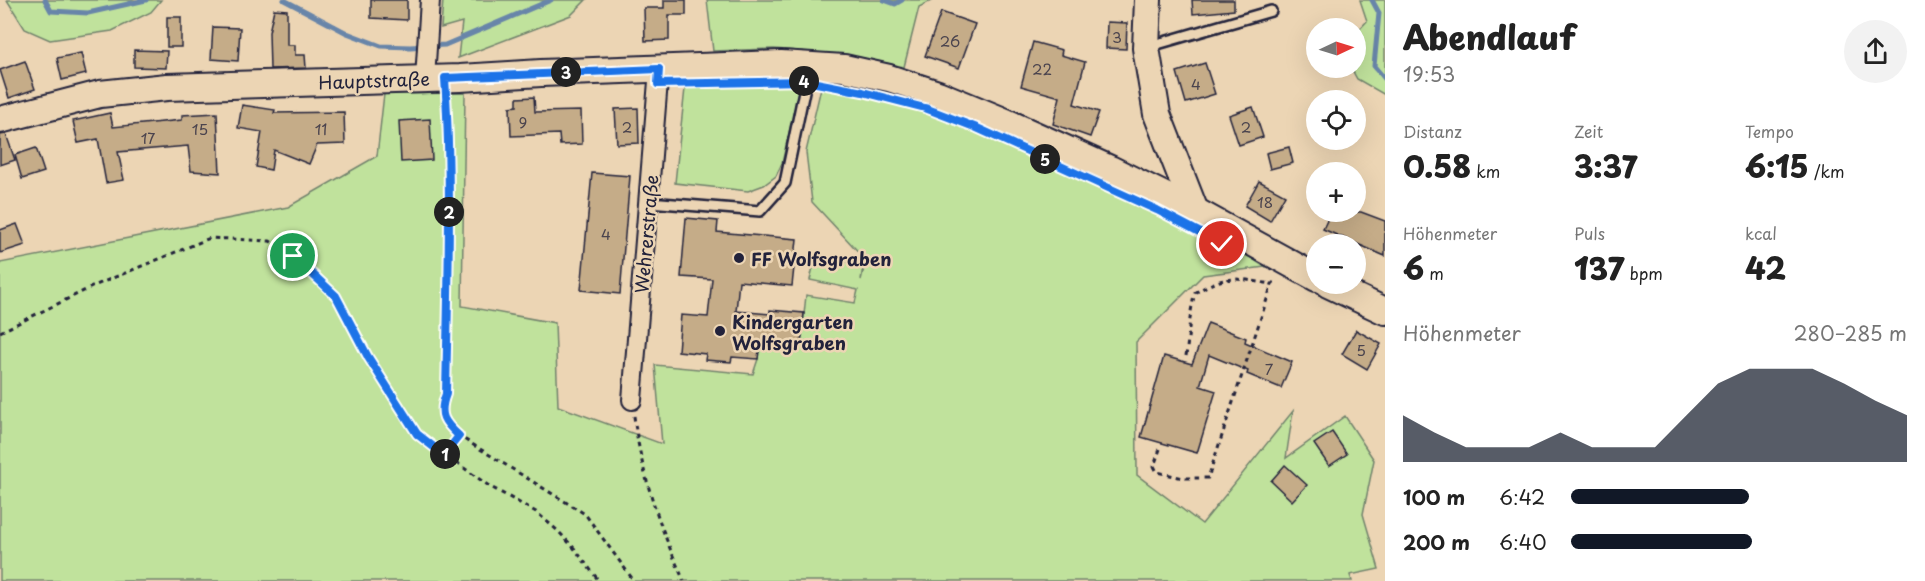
<!DOCTYPE html>
<html lang="de">
<meta charset="utf-8">
<style>
:root{--surface:#fff;--page:#f2f2f2;--text:#222;--muted:#767676;--accent:#111827}
body{margin:0;font-family:"Playpen Sans",sans-serif;background:var(--page);color:var(--text);height:100vh;display:flex;flex-direction:column;font-size:22px;white-space:nowrap}
*{box-sizing:border-box;margin:0}
p{font-size:20px;color:var(--muted)}
.icon{flex:none;width:33px;height:33px;fill:none;stroke:currentColor;stroke-width:2;stroke-linecap:round;stroke-linejoin:round}
.map{position:relative;flex:1;overflow:hidden}
.drawer{display:flex;flex-direction:column;background:var(--surface);width:540px}
.drawer>*{flex:none}
.needle{width:39px;rotate:86deg}
.buttons{position:absolute;left:1306px;top:18px;display:grid;gap:12px}
.buttons a{display:grid;place-items:center;width:60px;height:60px;border-radius:50%;background:var(--surface);box-shadow:0 6px 24px #0002;font-size:30px}
.pin{position:absolute;display:grid;place-items:center;width:51px;height:51px;color:#fff;margin:-26px;border:3px solid #fff;border-radius:50%;box-shadow:0 2px 6px #0007}
.km{position:absolute;width:30px;height:30px;margin:-15px;border-radius:50%;background:#222;color:#fff;font-size:16px;line-height:30px;text-align:center}
.round{display:grid;place-items:center;flex:none;width:63px;height:63px;border-radius:32px;background:var(--page)}
.overview{display:flex;align-items:center;justify-content:space-between;height:102px;padding:0 18px}
h1{font-size:33px;font-weight:800;line-height:45px}
.metrics{display:grid;grid-template-columns:repeat(3,1fr);gap:9px;height:102px;padding:6px 18px}
.metrics div{display:grid;align-content:center}
.metrics b{font-size:30px;font-weight:800}
.metrics small{font-size:16px;font-weight:400}
.metrics p{font-size:16px}
.chart{height:168px;padding:12px 18px}
.chart p{display:flex;justify-content:space-between}
.chart svg{width:100%;height:108px;margin-top:6px;fill:var(--accent);opacity:.7}
ul{padding:0 18px;list-style:none;font-size:20px}
li{display:grid;grid-template-columns:96px 72px 1fr;align-items:center;height:45px}
li i{height:15px;border-radius:8px;background:var(--accent)}
main{display:flex;flex:1;min-height:0}
.map>svg:first-child{display:block}
</style>
<main>
<div class="map">
<svg width="1385" height="581" viewBox="0 0 1385 581">
<rect width="100%" height="100%" fill="#ecd5b4"/>
<filter id="ink" filterUnits="userSpaceOnUse"><feTurbulence type="fractalNoise" baseFrequency=".0167" numOctaves="2"/><feDisplacementMap in="SourceGraphic" scale="12" xChannelSelector="R" yChannelSelector="G"/><feConvolveMatrix kernelMatrix="1 2 1 2 8 2 1 2 1" color-interpolation-filters="sRGB"/></filter>
<g filter="url(#ink)">
<g fill="#c0e29c" stroke="#71826c" stroke-width="1.5">
<polygon points="7,0 161,0 151,12 112,31 50,40 25,29"/>
<polygon points="443,0 586,0 571,15 458,58 462,22 441,28"/>
<polygon points="707,0 933,0 919,7 904,67 849,55 774,49 713,51"/>
<polygon points="1360,0 1385,0 1385,95 1357,79 1351,68 1356,68 1356,33 1367,21"/>
<polygon points="787,75 797,81 798,94 782,163 776,176 764,185 748,191 675,183 686,79"/>
<polygon points="823,79 896,91 968,118 1205,228 1265,267 1203,275 1136,342 1137,475 1202,524 1293,411 1286,458 1345,416 1374,460 1363,514 1379,569 1350,575 1352,581 0,581 0,263 288,207 377,156 384,94 465,93 462,306 555,323 558,406 662,444 655,365 753,374 758,359 760,341 801,344 806,295 855,303 858,290 810,280 816,255 863,266 861,280 866,260 812,202 806,152"/>
</g>
<g fill="none" stroke-linecap="round" stroke-linejoin="round">
<g stroke="#6785a9" stroke-width="5">
<polyline points="45,0 51,11 88,13 146,0"/>
<polyline points="284,0 347,33 381,46 410,47 445,45 551,0"/>
<polyline points="884,0 895,4 902,0"/>
<polyline points="1372,0 1379,13 1374,66 1385,79"/>
</g>
</g>
<g fill="#c5ac88" stroke="#22223b" stroke-width="1.5">
<polygon points="371,0 407,0 407,20 371,18"/>
<polygon points="664,0 686,0 686,15 669,15 669,40 645,41 644,8 664,8"/>
<polygon points="1192,0 1234,0 1234,10 1193,14"/>
<polygon points="274,9 287,10 287,45 295,45 295,55 305,55 306,68 270,69 269,32"/>
<polygon points="941,12 975,24 959,68 925,56"/>
<rect x="167" y="17" width="14" height="30"/>
<polygon points="1107,22 1127,23 1126,49 1106,48"/>
<polygon points="213,27 240,28 238,61 211,59"/>
<polygon points="1033,42 1062,50 1061,55 1085,62 1074,104 1099,112 1090,137 1053,124 1060,97 1021,86"/>
<polygon points="134,50 167,51 166,68 134,67"/>
<polygon points="81,53 86,74 62,80 57,58"/>
<polygon points="25,61 35,89 9,98 0,70"/>
<polygon points="1205,63 1215,94 1186,103 1177,72"/>
<polygon points="534,97 535,112 581,111 582,144 560,145 559,134 511,136 510,107 517,106 517,98"/>
<polygon points="242,105 275,110 274,113 344,112 345,144 317,145 309,164 274,150 271,170 256,167 262,132 238,128"/>
<polygon points="1253,107 1263,137 1239,145 1229,115"/>
<polygon points="638,108 639,143 617,144 615,109"/>
<polygon points="110,113 113,127 182,120 182,115 217,113 220,173 191,171 188,146 118,152 124,180 106,183 98,139 78,143 73,121"/>
<polygon points="430,119 432,160 401,162 399,121"/>
<polygon points="6,134 15,160 0,165 0,135"/>
<polygon points="1289,147 1293,163 1270,169 1266,153"/>
<polygon points="36,148 44,172 22,179 15,155"/>
<polygon points="592,173 630,176 620,294 581,290"/>
<polygon points="1259,181 1285,195 1270,221 1245,206"/>
<polygon points="1331,212 1361,212 1385,221 1385,256 1323,229"/>
<polygon points="686,218 718,221 717,232 797,239 792,286 739,281 736,311 770,314 770,310 804,313 801,345 760,341 758,359 732,357 731,362 705,360 706,354 678,351 681,315 708,317 712,279 681,277"/>
<polygon points="17,224 25,245 0,253 0,230"/>
<polygon points="1208,323 1246,338 1245,342 1292,362 1281,388 1247,374 1248,371 1209,355 1200,386 1216,391 1197,453 1141,437 1164,356 1192,364"/>
<polygon points="1356,330 1381,344 1367,369 1342,354"/>
<polygon points="1332,432 1347,454 1329,466 1314,444"/>
<polygon points="1285,465 1307,485 1292,501 1271,481"/>
</g>
<g fill="none" stroke-linecap="round" stroke-linejoin="round">
<g stroke="#22223b" stroke-width="14">
<g id="lane">
<polyline points="1147,47 1271,11"/>
<polyline points="649,202 760,211 785,183 809,67"/>
</g>
</g>
<g stroke="#22223b" stroke-width="22">
<g id="street">
<polyline points="425,79 430,0"/>
<polyline points="632,400 659,69"/>
</g>
</g>
<g stroke="#22223b" stroke-width="30">
<g id="secondary">
<polyline points="1148,0 1146,48 1157,114 1195,211"/>
<polyline points="0,120 100,94 167,87 460,78 541,73 781,64 844,68 889,78 938,94 1006,122 1110,169 1195,211 1317,278"/>
<polyline points="1328,284 1385,311"/>
</g>
</g>
<g stroke="#22223b" stroke-width="3" stroke-dasharray="4.5 4.5" stroke-linecap="butt">
<path d="M446,98L449,143L446,394C438,415 444,422 459,436L585,514L634,581"/>
<polyline points="0,332 96,285 210,238 270,241 293,256 336,296 368,357 417,434 489,486 536,512 558,531 574,548 599,581"/>
<path d="M1186,356C1189,335 1189,314 1195,293C1227,273 1237,279 1272,284"/>
<path d="M634,416C641,474 660,528 684,581"/>
<polyline points="1160,449 1154,466 1157,472 1183,478 1208,478 1272,284 1277,279"/>
<polyline points="444,455 459,436"/>
</g>
<use href="#lane" stroke="#ecd5b4" stroke-width="9"/>
<use href="#street" stroke="#ecd5b4" stroke-width="18"/>
<use href="#secondary" stroke="#ecd5b4" stroke-width="26"/>
</g>
</g>
<g fill="none" stroke-linecap="round" stroke-linejoin="round" filter="url(#ink)">
<g stroke="#fff" stroke-width="12">
<path id="route" d="M293,256L336,296L368,357L417,434L444,455L459,436C444,422 438,415 446,394C448,289 452,184 445,78L659,69L658,84L806,81L863,92L925,108L977,128L1157,210L1222,244"/>
</g>
<use href="#route" stroke="#1a73e8" stroke-width="8"/>
</g>
<g fill="#22223b" stroke="#ecd5b4" stroke-width="2">
<circle cx="739" cy="258" r="6"/>
<circle cx="720" cy="331" r="6"/>
</g>
<g text-anchor="middle" dominant-baseline="central" stroke-width="5" stroke-linejoin="round" paint-order="stroke">
<g font-size="15" fill="#4b444e">
<text x="1117" y="36">3</text>
<text x="950" y="40">26</text>
<text x="1042" y="68">22</text>
<text x="1196" y="83">4</text>
<text x="523" y="121">9</text>
<text x="627" y="126">2</text>
<text x="1246" y="126">2</text>
<text x="200" y="128">15</text>
<text x="321" y="128">11</text>
<text x="148" y="137">17</text>
<text x="1265" y="201">18</text>
<text x="606" y="233">4</text>
<text x="1361" y="349">5</text>
<text x="1269" y="368">7</text>
</g>
<g font-size="18" fill="#22223b" stroke="#ecd5b4">
<text transform="translate(374 80) rotate(-2)">Hauptstraße</text>
<text transform="translate(646 234) rotate(-85)">Wehrerstraße</text>
</g>
<g font-size="18" font-weight="bold" fill="#22223b" stroke="#ecd5b4" text-anchor="start">
<text x="751" y="258">FF Wolfsgraben</text>
<text x="732" y="321">Kindergarten<tspan x="732" dy="21">Wolfsgraben</tspan></text>
</g>
</g>
</svg>
<div class="buttons">
<a><svg class="needle" viewBox="-14 -14 28 28"><path d="M0-13l5 13h-10z" fill="#e53935"/><path d="M0 13l5-13h-10z" fill="#767676"/></svg></a>
<a><svg class="icon" aria-label="locate" viewBox="0 0 24 24"><circle cx="12" cy="12" r="6"/><path d="M12 2v4M12 18v4M2 12h4M18 12h4"/></svg></a>
<a>+</a>
<a>−</a>
</div>
<div class="pin" style="left:293px;top:256px;background:#1e9e55"><svg class="icon" aria-label="arrive" viewBox="0 0 24 24"><path d="M6 21V4h12l-3 4 3 4H6"/></svg></div>
<div class="pin" style="left:1222px;top:244px;background:#d93025"><svg class="icon" aria-label="check" viewBox="0 0 24 24"><path d="M5 12l5 5 9-10"/></svg></div>
<b class="km" style="left:445px;top:454px">1</b>
<b class="km" style="left:449px;top:212px">2</b>
<b class="km" style="left:566px;top:72px">3</b>
<b class="km" style="left:804px;top:81px">4</b>
<b class="km" style="left:1045px;top:159px">5</b>
</div>
<section class="drawer">
<div class="overview"><div><h1>Abendlauf</h1><p>19:53</p></div><a class="round"><svg class="icon" aria-label="share" viewBox="0 0 24 24"><path d="M12 15V3M7 8l5-5 5 5M5 13v7h14v-7"/></svg></a></div>
<div class="metrics">
<div><p>Distanz</p><b>0.58<small> km</small></b></div>
<div><p>Zeit</p><b>3:37</b></div>
<div><p>Tempo</p><b>6:15<small> /km</small></b></div>
</div>
<div class="metrics">
<div><p>Höhenmeter</p><b>6<small> m</small></b></div>
<div><p>Puls</p><b>137<small> bpm</small></b></div>
<div><p>kcal</p><b>42</b></div>
</div>
<div class="chart"><p><span>Höhenmeter</span>280–285 m</p>
<svg viewBox="0 0 160 44" preserveAspectRatio="none"><path d="M0 44V25L10 32L20 38L30 38L40 38L50 32L60 38L70 38L80 38L90 25L100 12L110 6L120 6L130 6L140 12L150 19L160 25V44z"/></svg>
</div>
<ul>
<li><b>100 m</b>6:42<i style="width:53%"></i></li>
<li><b>200 m</b>6:40<i style="width:54%"></i></li>
</ul>
</section>
</main>
